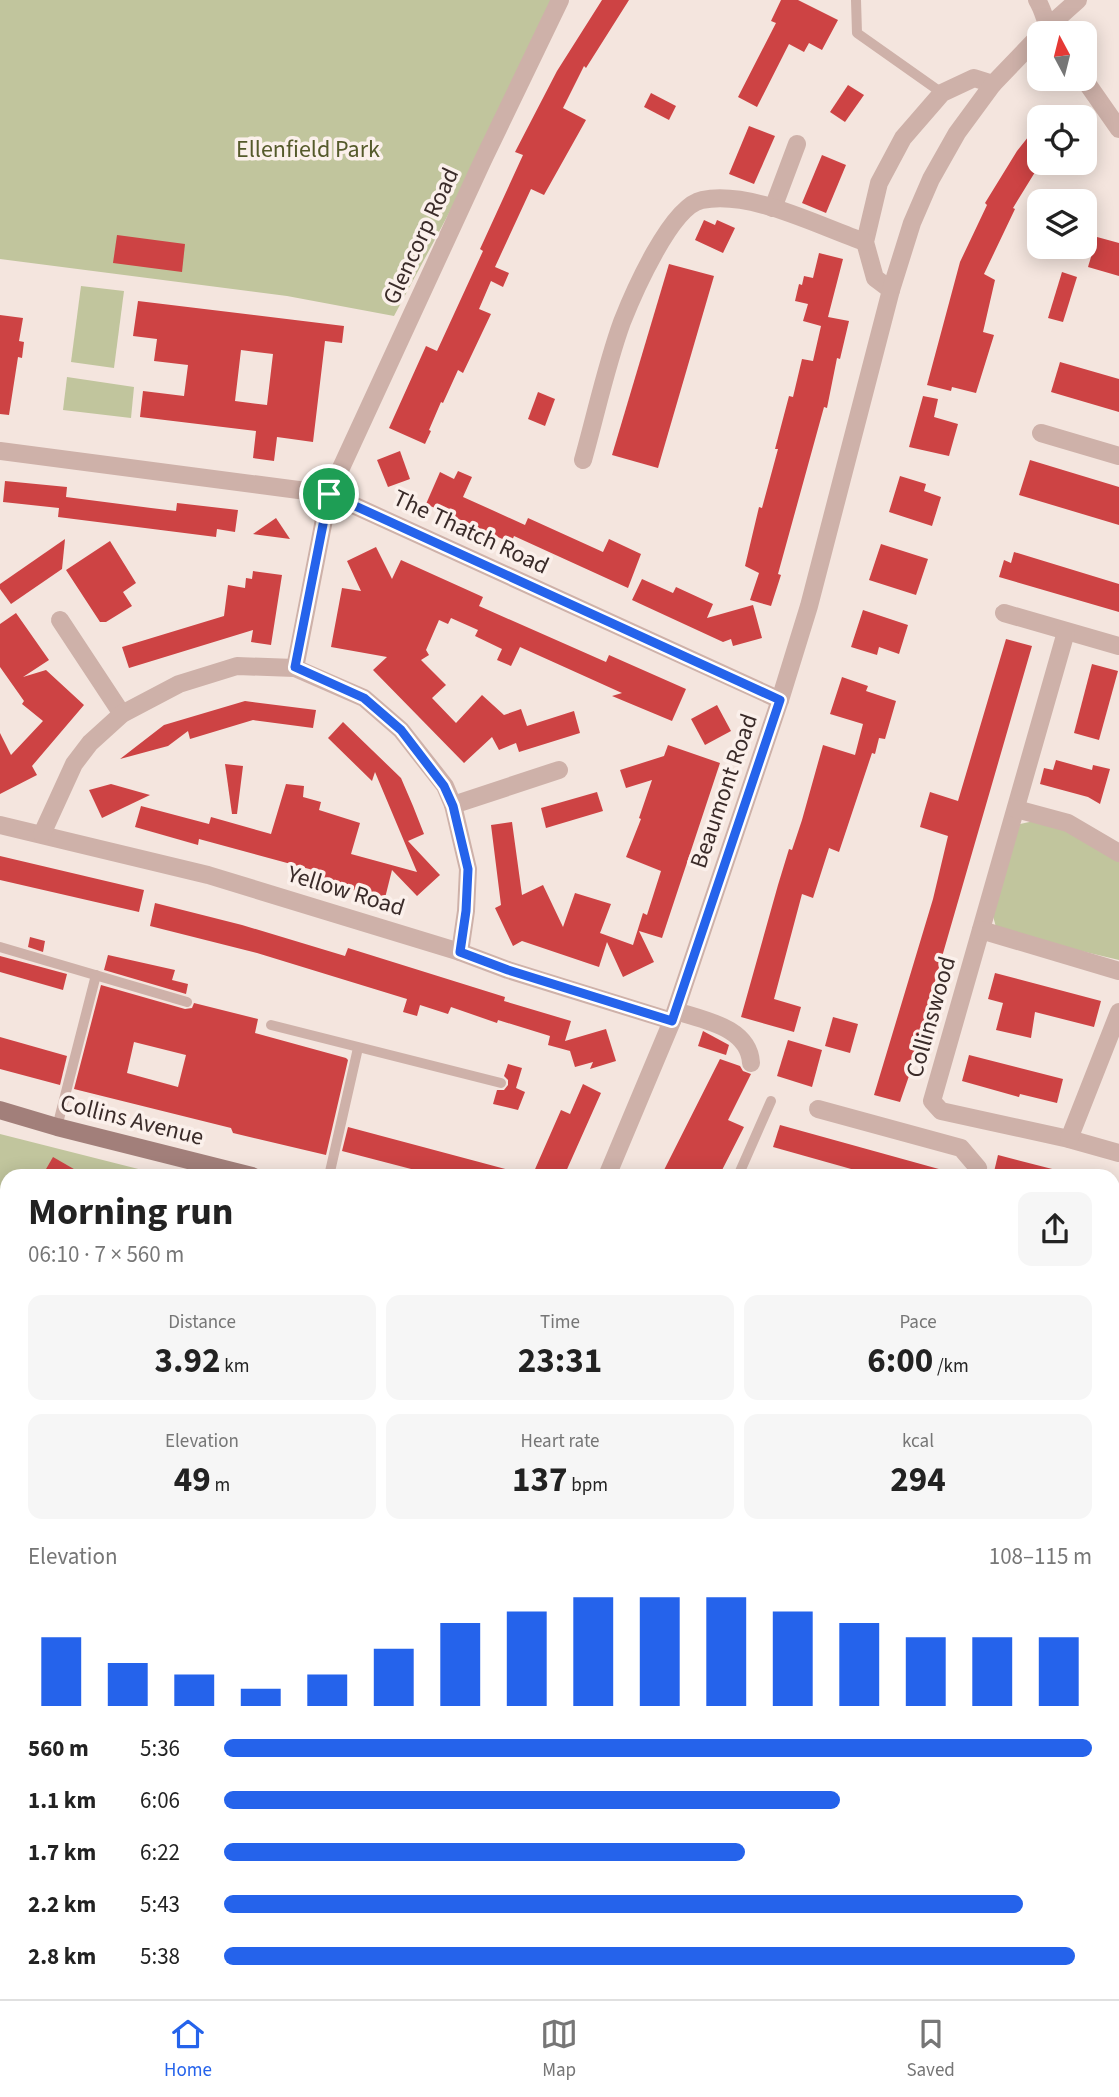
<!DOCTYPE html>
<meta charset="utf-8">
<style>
:root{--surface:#fff;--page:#f6f6f6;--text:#222;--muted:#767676;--line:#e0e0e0;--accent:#2563eb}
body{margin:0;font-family:"Source Sans 3",sans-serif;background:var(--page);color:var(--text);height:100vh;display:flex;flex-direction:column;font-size:26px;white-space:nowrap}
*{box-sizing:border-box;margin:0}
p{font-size:23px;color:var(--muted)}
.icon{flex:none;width:38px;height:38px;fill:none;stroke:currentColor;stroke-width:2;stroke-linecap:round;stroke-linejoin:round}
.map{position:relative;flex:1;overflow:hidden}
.details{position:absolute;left:0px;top:1169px;width:1120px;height:831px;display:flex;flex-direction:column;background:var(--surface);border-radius:21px 21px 0 0;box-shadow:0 4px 18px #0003}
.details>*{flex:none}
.needle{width:46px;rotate:353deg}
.tools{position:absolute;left:1027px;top:21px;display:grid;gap:14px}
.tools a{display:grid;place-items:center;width:70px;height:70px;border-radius:14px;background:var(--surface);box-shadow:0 4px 18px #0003;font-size:35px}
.pin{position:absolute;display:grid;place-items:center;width:60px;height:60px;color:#fff;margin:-30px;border:4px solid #fff;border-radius:50%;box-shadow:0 2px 7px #0007}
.round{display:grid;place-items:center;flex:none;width:74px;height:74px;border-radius:14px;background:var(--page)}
.headline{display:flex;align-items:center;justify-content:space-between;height:119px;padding:0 28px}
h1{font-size:38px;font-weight:700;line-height:52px}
.figures{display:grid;grid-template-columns:repeat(3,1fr);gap:10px;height:119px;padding:7px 28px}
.figures div{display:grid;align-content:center;border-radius:14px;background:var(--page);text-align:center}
.figures b{font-size:35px;font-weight:700}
.figures small{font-size:19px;font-weight:400}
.figures p{font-size:19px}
.chart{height:196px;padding:14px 28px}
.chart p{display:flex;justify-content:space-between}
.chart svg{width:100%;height:126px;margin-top:7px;stroke:var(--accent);stroke-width:6}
ul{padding:0 28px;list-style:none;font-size:23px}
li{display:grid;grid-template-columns:112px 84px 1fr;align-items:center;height:52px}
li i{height:18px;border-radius:9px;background:var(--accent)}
.tabs{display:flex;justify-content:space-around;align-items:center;height:98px;border-top:2px solid var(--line);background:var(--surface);font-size:19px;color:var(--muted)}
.tabs a{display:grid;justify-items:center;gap:4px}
.tabs .selected{color:var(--accent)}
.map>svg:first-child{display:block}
</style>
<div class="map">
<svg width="1119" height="1999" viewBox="0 0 1119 1999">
<rect width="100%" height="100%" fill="#f4e5de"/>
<g fill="#c1c59d">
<polygon points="0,0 563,0 394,316 287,296 0,259"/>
<polygon points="81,286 124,291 114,368 71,362"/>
<polygon points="67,377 134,387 131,418 63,410"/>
<polygon points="1034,821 1054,824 1119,858 1119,960 997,931 993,916 994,906 1020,824"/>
<polygon points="0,1134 166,1176 7,1176 7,1643 0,1655"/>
<polygon points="1113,1434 1119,1436 1119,1641 1113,1657"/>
</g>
<g fill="#cd4344" fill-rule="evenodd">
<polygon points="602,0 629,0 586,68 584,66 563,108 586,120 544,195 531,189 495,267 509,273 503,287 491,281 479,309 491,314 463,373 458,370 443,403 441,402 429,430 431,431 425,444 389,428 426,346 437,351 483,251 480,249 523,155 515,152 557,71"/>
<polygon points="781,0 798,0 838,20 822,50 809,43 804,52 789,44 757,107 738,97 776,23 771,21"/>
<polygon points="848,85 864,95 845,122 830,112"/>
<polygon points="651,93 676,106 669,120 644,107"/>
<polygon points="1040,122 1040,164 1013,208 1015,209 984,274 995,280 983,332 994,335 976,393 952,387 951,391 927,385 960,262 987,205 985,203 1017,151"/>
<polygon points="749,126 775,136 754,184 729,174"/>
<polygon points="822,155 846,165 826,213 802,203"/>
<polygon points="704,220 715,225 717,220 735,228 723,253 695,240"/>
<polygon points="117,235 185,244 182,272 113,263"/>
<polygon points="1097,237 1119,243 1119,276 1088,267"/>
<polygon points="819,253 843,259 828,317 849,321 840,359 837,358 827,408 824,407 778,574 781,575 771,606 750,600 759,573 745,566 759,507 762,508 778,449 775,449 789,396 793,397 802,359 813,361 821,326 803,321 808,304 795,301 799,284 802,285 804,276 813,278"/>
<polygon points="669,264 714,276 658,468 612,455"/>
<polygon points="1062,272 1077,277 1063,322 1048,318"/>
<path d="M138,301L344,326L342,343L325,341L313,442L277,437L274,461L253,458L256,431L140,417L143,391L184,396L188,365L154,361L157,339L133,336ZM241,350L273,354L267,405L235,401Z"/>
<polygon points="0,315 23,318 19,341 24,342 22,358 18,357 9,415 0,414"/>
<polygon points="1060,362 1119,379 1119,412 1051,392"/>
<polygon points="538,392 555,399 545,426 528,419"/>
<polygon points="923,396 938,399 934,417 958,424 949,456 909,447"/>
<polygon points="400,451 410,479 388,487 377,460"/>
<polygon points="1030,460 1119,487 1119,525 1019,495"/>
<polygon points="458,471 472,477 463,497 492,510 525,525 528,518 603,552 609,539 641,554 628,588 514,536 511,543 426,504 440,472 454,479"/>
<polygon points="900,476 926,484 924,491 941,497 932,526 889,512"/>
<polygon points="5,481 67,487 66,497 151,508 176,511 177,503 238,510 235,532 217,529 216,537 58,517 59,508 3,502"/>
<polygon points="276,518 290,539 253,534"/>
<polygon points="65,539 62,569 11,604 0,589 0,584"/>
<polygon points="110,541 136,583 123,592 132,606 106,622 100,622 66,570"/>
<polygon points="881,544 928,559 916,595 869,580"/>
<polygon points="376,547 392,579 401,560 483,597 479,606 606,662 609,655 686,689 672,721 612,696 622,693 520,647 511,666 497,660 502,649 475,636 478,630 451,618 448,624 439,620 426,650 429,655 421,660 446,685 432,698 456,723 482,695 504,715 521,709 527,726 574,711 580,733 519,752 516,743 499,750 492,737 464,763 373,670 387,657 331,647 342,588 361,591 347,561"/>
<polygon points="1014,552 1119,584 1119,612 999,577 1004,560 1011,563"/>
<polygon points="253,571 282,575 271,645 251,642 253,630 129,668 122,647 224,616 228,585 245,588 246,578 252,579"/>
<polygon points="642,579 673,593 676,587 713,604 707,618 753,605 762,638 733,646 731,639 723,642 632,600"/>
<polygon points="863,610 908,625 899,654 879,647 877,655 851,647"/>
<polygon points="16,613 49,660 23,677 46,670 84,705 32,766 37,775 0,794 0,733 11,755 43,721 22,704 24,701 0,667 0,624"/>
<polygon points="1006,639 1032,646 937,974 918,1050 900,1102 874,1095 933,899 948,836 920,827 925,809 930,792 958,801"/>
<polygon points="1092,664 1118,671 1099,740 1074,733"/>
<polygon points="842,677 868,686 866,691 896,701 885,739 879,738 875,754 872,753 839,852 829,848 813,898 802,894 774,999 801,1007 794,1032 741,1017 778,885 789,849 792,850 802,820 823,745 855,755 863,724 830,714"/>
<polygon points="245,701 316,710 313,728 253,720 190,739 188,731 168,746 120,759 164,725"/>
<polygon points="717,705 731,731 705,745 691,719"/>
<polygon points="343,722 401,778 413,806 424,834 408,841 440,875 417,896 392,870 385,898 321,882 324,873 199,839 198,845 135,827 141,806 209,824 211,817 271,834 286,784 304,786 303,797 321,802 319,810 360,823 351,854 417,872 375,772 372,781 328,738"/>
<polygon points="668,745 720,763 662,938 639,931 654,962 623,977 607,942 599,967 522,941 513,946 495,908 501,905 491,825 512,822 522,895 543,885 563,927 575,893 611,904 600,933 633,945 643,913 647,915 661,871 626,857 641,819 639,818 652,780 626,788 620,770 664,756"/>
<polygon points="1056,760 1092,770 1093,765 1110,769 1100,804 1088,797 1040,784 1044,768 1053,770"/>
<polygon points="225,764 243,766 237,814 232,814"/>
<polygon points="111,784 150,795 102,818 89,790"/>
<polygon points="597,792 603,811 546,828 541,808"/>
<polygon points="0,856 144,890 139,912 0,880"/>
<polygon points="155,903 242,925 345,956 348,948 505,997 504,1001 571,1021 565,1041 606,1029 616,1061 590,1069 593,1062 575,1067 570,1051 548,1045 550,1036 498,1020 497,1023 451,1007 448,1014 420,1005 417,1016 403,1012 407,999 257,953 150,926"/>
<polygon points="30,937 45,941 43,952 28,947"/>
<polygon points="108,955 175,970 172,980 188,984 186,994 104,970"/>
<polygon points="0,956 67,974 63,990 0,972"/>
<polygon points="995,973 1101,1001 1094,1027 1035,1012 1031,1038 996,1030 1003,1003 988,999"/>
<path d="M101,985L185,1009L192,1008L194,1003L258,1019L255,1033L346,1058L348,1060L326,1155L233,1133L231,1128L74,1089ZM134,1042L186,1055L178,1087L127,1073Z"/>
<polygon points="833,1017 858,1024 850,1053 825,1046"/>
<polygon points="703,1031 729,1045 726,1055 698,1046"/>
<polygon points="0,1037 67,1056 60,1085 0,1069"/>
<polygon points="788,1040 822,1050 812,1087 777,1076"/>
<polygon points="969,1055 1063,1079 1057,1103 1020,1094 1019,1097 962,1081"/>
<polygon points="720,1059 740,1066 743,1071 751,1074 728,1120 744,1127 719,1176 661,1176"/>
<polygon points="508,1064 522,1068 516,1088 525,1092 518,1110 493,1104 497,1090 504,1090 508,1085 508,1080 504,1076"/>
<polygon points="583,1084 601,1093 564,1176 532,1176 561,1110 570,1114"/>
<polygon points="780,1125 946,1171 946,1176 876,1176 773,1147"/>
<polygon points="348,1127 513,1171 513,1176 438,1176 342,1151"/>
<polygon points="998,1155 1060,1171 1060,1176 993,1176"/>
<polygon points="53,1157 86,1176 42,1176"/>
</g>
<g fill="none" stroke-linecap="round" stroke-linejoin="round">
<g stroke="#ceb1a9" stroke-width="10">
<polyline points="856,0 857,33 942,93"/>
<polyline points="0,947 187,1002"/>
<polyline points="271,1025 501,1083"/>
<polyline points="57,1127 96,975"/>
<polyline points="329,1176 358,1048"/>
<polyline points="738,1176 771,1101"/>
<polyline points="0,1953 7,1942"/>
</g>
<g stroke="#ceb1a9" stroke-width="18">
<path d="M1037,0C1044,11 1045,23 1052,33"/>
<polyline points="1084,79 1119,129"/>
<polyline points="773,208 797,144"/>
<polyline points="891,290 875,278 865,242 879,183 903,138 942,93 974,78 993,84"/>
<polyline points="1041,433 1119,456"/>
<polyline points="0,451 329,494 780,700"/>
<path d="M583,460C596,414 606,366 622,322C633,294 671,206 702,200C751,190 818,226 865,242"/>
<polyline points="1004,613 1119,646"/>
<polyline points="60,620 122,714"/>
<polyline points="1066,632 932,1101 941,1111 1069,1139 1119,1153"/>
<polyline points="295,668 329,494 483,160 560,0"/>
<polyline points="453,805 559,770"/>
<polyline points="1016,809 1068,823 1119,853"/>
<polyline points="0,825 208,875 460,952 508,970 672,1021"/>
<polyline points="42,834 74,764 90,743 122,714 179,684 237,666 295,668 364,698 401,730 445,786 453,805 468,869 466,911 460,952"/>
<polyline points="981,930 1119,971"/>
<path d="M676,1011C703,1020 749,1027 751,1063"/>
<polyline points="818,1109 961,1148 978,1168 975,1176"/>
<polyline points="1069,1139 1119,1012"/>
<polyline points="0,1681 7,1686"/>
<polyline points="1113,1736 1119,1739"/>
<polyline points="771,1993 782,1999"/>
<polyline points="956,1999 957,1993"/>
</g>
<g stroke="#ceb1a9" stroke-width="18">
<polyline points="1041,33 1078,0"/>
<polyline points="607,1176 672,1021 780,700 809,606 891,290 912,223 931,179 957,133 993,84 1040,35"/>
<polyline points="354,1999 355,1993"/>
</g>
<g stroke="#a27f7a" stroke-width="18">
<polyline points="0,1110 57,1127 252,1176"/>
<polyline points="1113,1406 1119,1408"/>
</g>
</g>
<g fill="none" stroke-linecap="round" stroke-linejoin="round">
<g stroke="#fff" stroke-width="14">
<polygon id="route" points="329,494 780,700 672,1021 508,970 460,952 466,911 468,869 453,806 444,786 401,730 364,698 295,667"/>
</g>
<use href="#route" stroke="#2563eb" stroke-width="9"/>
</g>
<g text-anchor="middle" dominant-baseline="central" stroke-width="7" stroke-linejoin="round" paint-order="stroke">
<g font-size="24" fill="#555a2b" stroke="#fbf0eb">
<text x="308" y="149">Ellenfield Park</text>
</g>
<g font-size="24" fill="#3a2b29" stroke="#fbf0eb">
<text transform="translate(421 236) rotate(-65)">Glencorp Road</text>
<text transform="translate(471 532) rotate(25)">The Thatch Road</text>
<text transform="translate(724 791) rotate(-71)">Beaumont Road</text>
<text transform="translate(346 891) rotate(17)">Yellow Road</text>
<text transform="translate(931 1017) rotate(-74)">Collinswood</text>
<text transform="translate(132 1120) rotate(14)">Collins Avenue</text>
</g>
</g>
</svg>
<div class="tools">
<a><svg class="needle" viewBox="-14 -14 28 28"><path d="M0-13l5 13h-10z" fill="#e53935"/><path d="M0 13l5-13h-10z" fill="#767676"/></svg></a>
<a><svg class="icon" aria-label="locate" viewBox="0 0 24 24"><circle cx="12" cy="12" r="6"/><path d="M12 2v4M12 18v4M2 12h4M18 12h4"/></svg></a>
<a><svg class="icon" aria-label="layers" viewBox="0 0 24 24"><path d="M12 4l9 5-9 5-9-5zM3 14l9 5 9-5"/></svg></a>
</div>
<div class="pin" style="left:329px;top:494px;background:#1e9e55"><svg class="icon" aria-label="arrive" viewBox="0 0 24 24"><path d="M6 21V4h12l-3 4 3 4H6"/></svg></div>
<section class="details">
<div class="headline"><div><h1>Morning run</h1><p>06:10 · 7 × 560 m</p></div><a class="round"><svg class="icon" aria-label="share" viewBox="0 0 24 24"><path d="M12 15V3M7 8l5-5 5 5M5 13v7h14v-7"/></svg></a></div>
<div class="figures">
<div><p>Distance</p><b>3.92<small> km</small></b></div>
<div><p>Time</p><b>23:31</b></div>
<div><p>Pace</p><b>6:00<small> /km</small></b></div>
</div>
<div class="figures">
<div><p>Elevation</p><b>49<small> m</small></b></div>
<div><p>Heart rate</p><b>137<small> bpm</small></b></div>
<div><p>kcal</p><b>294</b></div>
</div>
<div class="chart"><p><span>Elevation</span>108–115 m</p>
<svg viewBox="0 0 160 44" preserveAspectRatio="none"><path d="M5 44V20M15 44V29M25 44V33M35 44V38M45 44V33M55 44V24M65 44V15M75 44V11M85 44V6M95 44V6M105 44V6M115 44V11M125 44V15M135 44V20M145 44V20M155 44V20"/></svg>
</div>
<ul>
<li><b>560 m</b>5:36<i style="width:100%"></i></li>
<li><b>1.1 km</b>6:06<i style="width:71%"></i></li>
<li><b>1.7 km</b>6:22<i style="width:60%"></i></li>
<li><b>2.2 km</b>5:43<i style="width:92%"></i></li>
<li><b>2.8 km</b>5:38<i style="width:98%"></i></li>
</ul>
</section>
</div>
<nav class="tabs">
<a class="selected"><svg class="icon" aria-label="home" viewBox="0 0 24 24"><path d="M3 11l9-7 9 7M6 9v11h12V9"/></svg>Home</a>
<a><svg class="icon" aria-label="map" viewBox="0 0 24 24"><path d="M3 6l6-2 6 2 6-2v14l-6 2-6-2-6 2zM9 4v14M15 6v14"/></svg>Map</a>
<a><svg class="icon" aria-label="saved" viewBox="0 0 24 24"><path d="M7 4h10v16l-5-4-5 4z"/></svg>Saved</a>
</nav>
